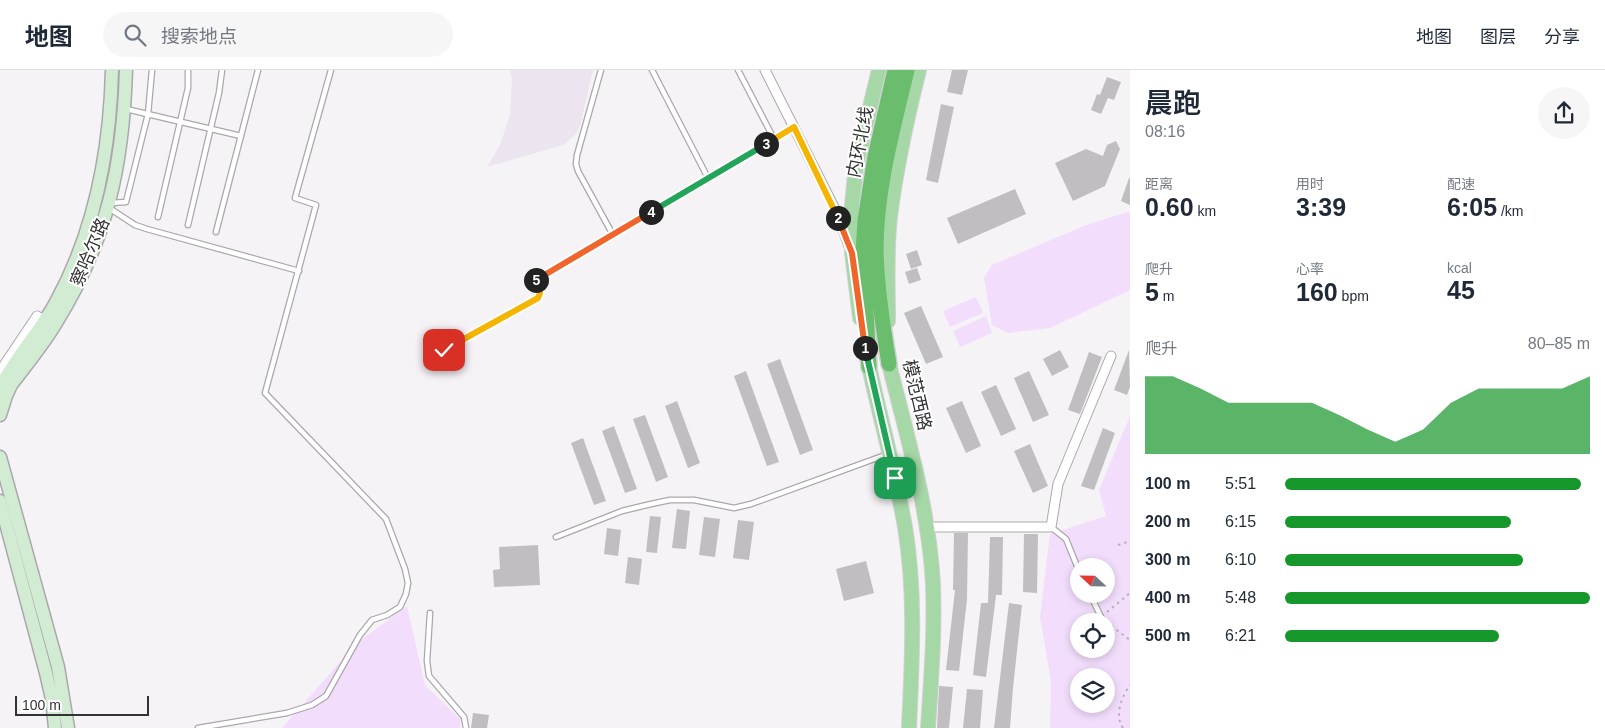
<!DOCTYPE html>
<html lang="zh">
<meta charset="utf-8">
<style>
:root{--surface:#fff;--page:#f6f6f7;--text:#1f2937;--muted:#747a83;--line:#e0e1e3;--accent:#15972b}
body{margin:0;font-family:Arial,"Noto Sans SC",sans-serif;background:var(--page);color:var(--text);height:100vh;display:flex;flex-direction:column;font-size:19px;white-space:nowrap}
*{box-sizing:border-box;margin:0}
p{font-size:16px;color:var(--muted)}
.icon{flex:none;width:28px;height:28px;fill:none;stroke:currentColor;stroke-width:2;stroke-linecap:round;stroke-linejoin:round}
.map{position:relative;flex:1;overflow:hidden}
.sheet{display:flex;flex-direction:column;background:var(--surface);width:475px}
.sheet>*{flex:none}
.needle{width:32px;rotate:292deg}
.tools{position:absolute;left:1070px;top:488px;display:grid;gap:10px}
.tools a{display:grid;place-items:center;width:45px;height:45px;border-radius:50%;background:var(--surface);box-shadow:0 2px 8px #0003;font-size:25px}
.scale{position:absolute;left:15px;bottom:12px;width:134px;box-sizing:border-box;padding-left:5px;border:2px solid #333234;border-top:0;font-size:14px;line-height:18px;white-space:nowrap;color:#333234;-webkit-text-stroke:4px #fff;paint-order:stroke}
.pin{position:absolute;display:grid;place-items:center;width:42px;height:42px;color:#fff;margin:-21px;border-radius:10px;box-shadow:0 2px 8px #0006}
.km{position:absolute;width:25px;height:25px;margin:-12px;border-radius:50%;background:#222;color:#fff;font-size:14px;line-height:25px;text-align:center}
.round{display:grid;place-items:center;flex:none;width:52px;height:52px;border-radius:26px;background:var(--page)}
.head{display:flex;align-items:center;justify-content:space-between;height:85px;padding:0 15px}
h1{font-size:28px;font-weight:600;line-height:38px}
.stats{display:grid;grid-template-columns:repeat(3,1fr);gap:8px;height:85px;padding:5px 15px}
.stats div{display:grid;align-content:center}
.stats b{font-size:25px;font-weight:600}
.stats small{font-size:14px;font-weight:400}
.stats p{font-size:14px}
.chart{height:140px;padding:10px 15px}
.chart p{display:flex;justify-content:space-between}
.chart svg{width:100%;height:90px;margin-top:5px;fill:var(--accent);opacity:.7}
ul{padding:0 15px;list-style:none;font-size:16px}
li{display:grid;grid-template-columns:80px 60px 1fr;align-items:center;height:38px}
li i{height:12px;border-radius:6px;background:var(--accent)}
header{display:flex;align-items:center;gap:30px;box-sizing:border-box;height:70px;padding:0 25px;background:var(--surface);border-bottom:1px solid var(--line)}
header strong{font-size:24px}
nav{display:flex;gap:28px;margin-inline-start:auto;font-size:18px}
.search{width:350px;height:45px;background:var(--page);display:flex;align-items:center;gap:12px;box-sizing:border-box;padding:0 18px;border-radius:28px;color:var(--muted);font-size:19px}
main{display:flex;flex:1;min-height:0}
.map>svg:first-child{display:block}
</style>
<header>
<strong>地图</strong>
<div class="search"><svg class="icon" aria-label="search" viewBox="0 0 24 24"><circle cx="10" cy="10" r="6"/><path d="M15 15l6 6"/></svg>搜索地点</div>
<nav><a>地图</a><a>图层</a><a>分享</a></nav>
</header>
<main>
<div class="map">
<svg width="1130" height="658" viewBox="0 0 1130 658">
<rect width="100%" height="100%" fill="#f6f3f7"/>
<polygon fill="#ece5ef" points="510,0 593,0 580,56 576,64 563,75 487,97 500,75 510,45 512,10"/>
<g fill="#f2ddfd" fill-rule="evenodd">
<polygon points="1127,142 1130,142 1130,220 1050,258 1008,263 992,255 984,208 992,195 1084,156"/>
<polygon points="976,227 983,243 950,257 943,241"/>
<polygon points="986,246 992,263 960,277 953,261"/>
<path d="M1130,346V658H1050L1051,611L1040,547L1050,464L1106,446L1099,420ZM1079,496H1106V524H1079ZM1079,551H1106V579H1079ZM1079,606H1106V634H1079Z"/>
<polygon points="407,536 425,615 460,649 460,658 282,658 357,573"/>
</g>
<g fill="#c1bec2">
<polygon points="952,0 968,0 962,25 947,22"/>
<polygon points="1107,7 1121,12 1114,30 1108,28 1101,44 1091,40 1097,24 1100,25"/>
<polygon points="941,34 954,37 938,113 926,110"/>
<polygon points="1116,71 1120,79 1105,116 1073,131 1055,93 1086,79 1103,86 1107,75"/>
<polygon points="1129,108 1130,108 1130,135 1121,131"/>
<polygon points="1015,119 1026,144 958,174 947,148"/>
<polygon points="917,180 922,195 911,199 906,184"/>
<polygon points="917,198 921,210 909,214 905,202"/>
<polygon points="921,236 943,287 926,294 904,243"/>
<polygon points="1060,280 1069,297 1052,306 1043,289"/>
<polygon points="1129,280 1130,317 1127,325 1114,320"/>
<polygon points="1089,282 1102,287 1080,344 1068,340"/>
<polygon points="780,289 813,380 800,385 767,294"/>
<polygon points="746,301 779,392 767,396 734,306"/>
<polygon points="1029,301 1049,345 1033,352 1014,308"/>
<polygon points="996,315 1016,359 1001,366 981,322"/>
<polygon points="677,331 700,393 688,398 665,336"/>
<polygon points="962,331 981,376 966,383 946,338"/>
<polygon points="645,345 668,407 656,412 633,349"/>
<polygon points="614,356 637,419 625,423 602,361"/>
<polygon points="1103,358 1115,363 1094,420 1081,416"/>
<polygon points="583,368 606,431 594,435 571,373"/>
<polygon points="1030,374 1048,416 1033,423 1014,381"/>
<polygon points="677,439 690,441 686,479 672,478"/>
<polygon points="650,446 661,447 657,483 646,482"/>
<polygon points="704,447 720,449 715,487 699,485"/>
<polygon points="738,450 754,452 749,490 733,488"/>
<polygon points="607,458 621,460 618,486 604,484"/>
<polygon points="954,463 968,463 967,529 959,601 946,600 955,520 953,520"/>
<polygon points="1024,464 1038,464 1037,523 1023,522"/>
<polygon points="990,467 1003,467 1002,525 996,525 986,607 973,605 981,533 988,533"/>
<polygon points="538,475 540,515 494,517 493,500 500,499 499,477"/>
<polygon points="628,487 642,489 639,515 625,513"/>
<polygon points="866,491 874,523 844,531 836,499"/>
<polygon points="1009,533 1022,535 1013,618 1010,658 994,658"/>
<polygon points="939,616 953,617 949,658 937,658"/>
<polygon points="967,619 983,620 980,658 963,658"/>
<polygon points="473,643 489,645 487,658 471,658"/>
</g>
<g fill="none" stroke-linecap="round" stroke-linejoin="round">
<g stroke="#aba8ac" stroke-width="7">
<g id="lane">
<polyline points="601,0 577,85 576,94 578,101 613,165"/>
<polyline points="652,0 708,108"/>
<polyline points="738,0 774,69"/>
<polyline points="126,39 241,66"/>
<polyline points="111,133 126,132 148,44 152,0"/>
<polyline points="109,138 135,155 147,159 299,201"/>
<polyline points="158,147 188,18 188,0"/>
<polyline points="188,155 219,23 222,0"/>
<polyline points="216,162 258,0"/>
<polyline points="444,281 538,228 540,223 535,211 795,57"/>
<polyline points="1051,457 1066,469 1079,501"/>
<polyline points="556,467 622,441 651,434 670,430 694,430 734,438 751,434 888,384"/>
<polyline points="1090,524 1101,547"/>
<polyline points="430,543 427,591 429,606 464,647 466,658"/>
<polyline points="198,658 287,643 312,635 326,626 360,565 372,550 387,545 400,537 406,524 408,513 405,499 386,449 265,323 316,135 295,128 331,0"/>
</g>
</g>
<g stroke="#aba8ac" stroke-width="11">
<g id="street">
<polyline points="765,0 837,143 849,176"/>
<polyline points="0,301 37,246 48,252"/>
<polyline points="927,457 1051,457 1058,414 1111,286"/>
</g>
</g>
<g stroke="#aba8ac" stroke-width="15">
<g id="secondary">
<path d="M0,318C15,287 40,262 56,232C95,161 110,80 112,0"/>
<path d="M0,345L6,326L11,315C26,295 43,275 56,253C107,170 123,97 126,0"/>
<polyline points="0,387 58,597 68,658"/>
<polyline points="0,431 46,603 52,629 55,658"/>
</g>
</g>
<g stroke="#d2d2d2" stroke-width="16">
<g id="primary">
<polyline points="860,248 852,183 852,135 856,95 879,0"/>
<path d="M888,251C888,217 886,182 890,147C896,98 907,48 919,0"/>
<path d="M888,283L889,294C907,366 929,439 933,514C935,562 931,610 928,658"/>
<path d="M867,287C879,344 895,400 905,457C916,524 912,591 909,658"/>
</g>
</g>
<g stroke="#d2d2d2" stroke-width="18">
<g id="highway">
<path d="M889,294C883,256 877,219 876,180C876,119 893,59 907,0"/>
<polyline points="869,297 863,183 865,151 875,87 895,0"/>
</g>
</g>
<g stroke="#b5b3b6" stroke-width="2" stroke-dasharray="2.5 4" stroke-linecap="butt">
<polyline points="1118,475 1130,471"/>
<polyline points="1107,542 1130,523"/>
<polyline points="1106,552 1130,570"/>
<path d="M1123,658C1114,645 1122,626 1130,615"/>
</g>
<use href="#lane" stroke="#fff" stroke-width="4.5"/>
<use href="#street" stroke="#fff" stroke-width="9"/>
<use href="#secondary" stroke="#d2ebd3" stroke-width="12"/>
<use href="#primary" stroke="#a5d7a7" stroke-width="14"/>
<use href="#highway" stroke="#69bd6c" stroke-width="15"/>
</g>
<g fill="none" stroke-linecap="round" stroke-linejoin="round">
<g stroke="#fff" stroke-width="10">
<polyline id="split-1" points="865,278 895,408"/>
</g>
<g stroke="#fff" stroke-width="10">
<polyline id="split-2" points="838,148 852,183 865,278"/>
</g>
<g stroke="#fff" stroke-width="10">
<polyline id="split-3" points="766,74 794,57 838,148"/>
</g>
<g stroke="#fff" stroke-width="10">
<polyline id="split-4" points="651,142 766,74"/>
</g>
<g stroke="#fff" stroke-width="10">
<polyline id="split-5" points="536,210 651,142"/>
</g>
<g stroke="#fff" stroke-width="10">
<polyline id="split-6" points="444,280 538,228 540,223 535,211 536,210"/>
</g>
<use href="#split-1" stroke="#22a559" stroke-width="6"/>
<use href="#split-2" stroke="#f0652b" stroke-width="6"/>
<use href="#split-3" stroke="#f5b400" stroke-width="6"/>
<use href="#split-4" stroke="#22a559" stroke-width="6"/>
<use href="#split-5" stroke="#f0652b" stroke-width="6"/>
<use href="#split-6" stroke="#f5b400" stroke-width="6"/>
</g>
<g text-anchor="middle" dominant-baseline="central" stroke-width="4" stroke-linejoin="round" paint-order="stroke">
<g font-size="18" fill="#333234" stroke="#fff">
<text transform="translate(860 72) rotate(-79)">内环北线</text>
<text transform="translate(90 182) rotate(-67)">察哈尔路</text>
<text transform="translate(917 325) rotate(77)">模范西路</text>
</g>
</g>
</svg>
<div class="tools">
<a><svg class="needle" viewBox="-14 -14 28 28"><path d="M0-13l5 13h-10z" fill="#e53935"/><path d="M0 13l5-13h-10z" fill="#747a83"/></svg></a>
<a><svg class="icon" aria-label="locate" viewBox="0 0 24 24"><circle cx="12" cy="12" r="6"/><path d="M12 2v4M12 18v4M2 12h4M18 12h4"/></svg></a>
<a><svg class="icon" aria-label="layers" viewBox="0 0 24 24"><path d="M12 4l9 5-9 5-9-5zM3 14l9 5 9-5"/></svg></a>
</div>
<div class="scale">100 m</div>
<div class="pin" style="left:895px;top:408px;background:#1e9e55"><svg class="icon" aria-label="arrive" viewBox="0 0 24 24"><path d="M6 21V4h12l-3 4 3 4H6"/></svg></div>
<div class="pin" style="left:444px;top:280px;background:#d93025"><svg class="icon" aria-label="check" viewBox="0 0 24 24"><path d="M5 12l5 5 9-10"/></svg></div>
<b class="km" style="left:865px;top:278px">1</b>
<b class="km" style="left:838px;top:148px">2</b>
<b class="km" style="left:766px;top:74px">3</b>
<b class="km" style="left:651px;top:142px">4</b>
<b class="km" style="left:536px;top:210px">5</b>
</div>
<section class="sheet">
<div class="head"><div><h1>晨跑</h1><p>08:16</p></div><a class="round"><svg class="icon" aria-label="share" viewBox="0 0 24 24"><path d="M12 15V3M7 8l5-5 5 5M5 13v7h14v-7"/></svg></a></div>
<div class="stats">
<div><p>距离</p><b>0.60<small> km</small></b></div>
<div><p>用时</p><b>3:39</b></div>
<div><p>配速</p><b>6:05<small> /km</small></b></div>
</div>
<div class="stats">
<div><p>爬升</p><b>5<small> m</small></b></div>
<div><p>心率</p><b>160<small> bpm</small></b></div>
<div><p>kcal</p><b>45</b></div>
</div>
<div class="chart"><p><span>爬升</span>80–85 m</p>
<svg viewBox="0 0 160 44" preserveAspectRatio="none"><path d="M0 44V6L10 6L20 12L30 19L40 19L50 19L60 19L70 25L80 32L90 38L100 32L110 19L120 12L130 12L140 12L150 12L160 6V44z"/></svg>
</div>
<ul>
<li><b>100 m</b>5:51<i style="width:97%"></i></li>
<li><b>200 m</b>6:15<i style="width:74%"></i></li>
<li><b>300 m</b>6:10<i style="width:78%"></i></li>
<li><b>400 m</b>5:48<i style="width:100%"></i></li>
<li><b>500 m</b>6:21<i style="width:70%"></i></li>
</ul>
</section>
</main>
